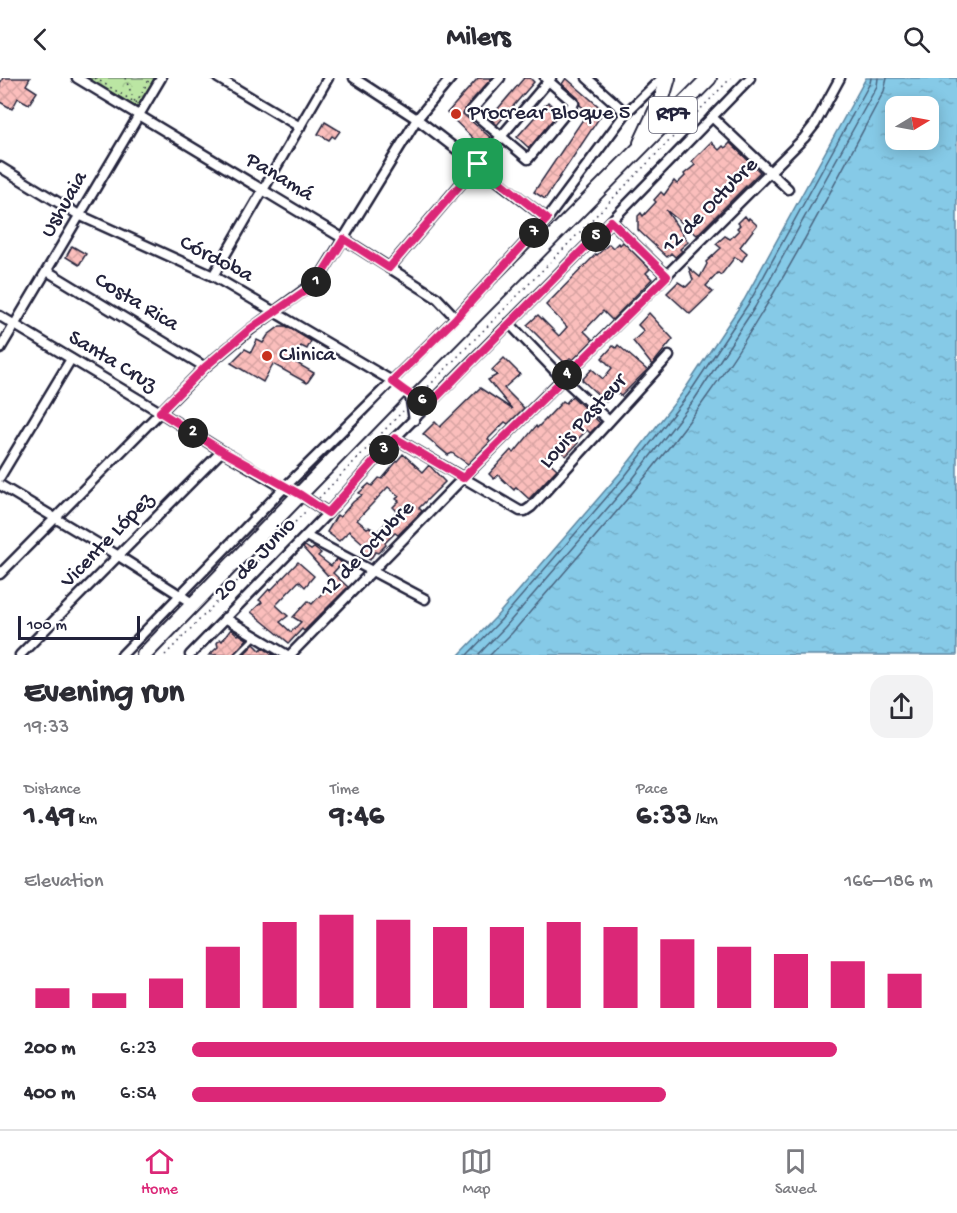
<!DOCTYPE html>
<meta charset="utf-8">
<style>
:root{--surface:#fff;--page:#f2f2f3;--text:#2b2b33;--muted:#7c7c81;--line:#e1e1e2;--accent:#db2777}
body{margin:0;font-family:"Gochi Hand",sans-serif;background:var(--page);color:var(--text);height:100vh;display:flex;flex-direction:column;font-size:22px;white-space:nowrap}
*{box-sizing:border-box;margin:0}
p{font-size:20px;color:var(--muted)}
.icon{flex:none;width:33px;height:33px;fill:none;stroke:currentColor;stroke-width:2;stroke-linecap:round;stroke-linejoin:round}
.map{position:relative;height:577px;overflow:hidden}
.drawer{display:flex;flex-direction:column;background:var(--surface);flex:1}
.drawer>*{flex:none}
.needle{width:39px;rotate:80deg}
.controls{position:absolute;left:885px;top:18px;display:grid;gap:12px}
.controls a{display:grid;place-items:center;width:54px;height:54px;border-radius:12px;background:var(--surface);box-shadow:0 3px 15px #0003;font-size:30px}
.scale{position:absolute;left:18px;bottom:15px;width:122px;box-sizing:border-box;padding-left:6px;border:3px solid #22223b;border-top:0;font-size:16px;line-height:21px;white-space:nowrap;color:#22223b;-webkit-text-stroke:4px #fff;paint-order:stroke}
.pin{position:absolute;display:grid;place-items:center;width:51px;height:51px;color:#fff;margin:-26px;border-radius:12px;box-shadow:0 3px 9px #0006}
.km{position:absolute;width:30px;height:30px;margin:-15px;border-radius:50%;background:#222;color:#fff;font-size:16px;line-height:30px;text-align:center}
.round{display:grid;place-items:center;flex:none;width:63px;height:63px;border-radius:18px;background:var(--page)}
.overview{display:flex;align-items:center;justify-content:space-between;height:102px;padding:0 24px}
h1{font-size:33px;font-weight:700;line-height:45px}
.figures{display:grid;grid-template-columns:repeat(3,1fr);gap:9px;height:102px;padding:6px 24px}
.figures div{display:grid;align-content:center}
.figures b{font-size:30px;font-weight:700}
.figures small{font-size:16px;font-weight:400}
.figures p{font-size:16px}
.chart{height:168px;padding:12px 24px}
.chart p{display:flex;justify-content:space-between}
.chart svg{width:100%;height:108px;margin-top:6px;stroke:var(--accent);stroke-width:6}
ul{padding:0 24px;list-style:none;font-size:20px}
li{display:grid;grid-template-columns:96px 72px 1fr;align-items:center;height:45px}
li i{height:15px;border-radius:8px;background:var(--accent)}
header{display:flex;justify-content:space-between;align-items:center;height:78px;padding:0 24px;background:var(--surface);font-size:27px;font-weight:700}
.menu{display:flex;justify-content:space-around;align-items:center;height:84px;border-top:2px solid var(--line);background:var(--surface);font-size:16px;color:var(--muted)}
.menu a{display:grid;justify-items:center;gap:3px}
.menu .current{color:var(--accent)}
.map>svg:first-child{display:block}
</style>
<header><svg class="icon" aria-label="back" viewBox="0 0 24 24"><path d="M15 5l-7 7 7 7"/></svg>Milers<svg class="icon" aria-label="search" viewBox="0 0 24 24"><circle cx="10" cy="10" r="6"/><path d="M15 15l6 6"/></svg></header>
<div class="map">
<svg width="957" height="577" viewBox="0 0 957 577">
<defs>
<pattern id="forest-crowns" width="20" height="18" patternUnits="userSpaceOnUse" patternTransform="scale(1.5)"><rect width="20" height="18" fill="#bbe6a3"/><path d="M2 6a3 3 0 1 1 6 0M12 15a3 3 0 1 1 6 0" fill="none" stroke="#a0c58d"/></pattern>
<pattern id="water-ripples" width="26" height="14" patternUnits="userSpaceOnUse" patternTransform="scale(1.5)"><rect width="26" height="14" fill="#86cae7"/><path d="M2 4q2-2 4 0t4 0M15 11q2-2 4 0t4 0" fill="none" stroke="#73adc7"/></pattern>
<pattern id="building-cross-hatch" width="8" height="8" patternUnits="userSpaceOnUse" patternTransform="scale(1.5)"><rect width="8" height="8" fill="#fbbebc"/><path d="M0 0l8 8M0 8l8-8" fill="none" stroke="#d7a3a2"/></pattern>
</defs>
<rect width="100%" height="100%" fill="#fff"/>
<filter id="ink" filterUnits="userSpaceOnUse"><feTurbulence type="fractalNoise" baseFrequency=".0167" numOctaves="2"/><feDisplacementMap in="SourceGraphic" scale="12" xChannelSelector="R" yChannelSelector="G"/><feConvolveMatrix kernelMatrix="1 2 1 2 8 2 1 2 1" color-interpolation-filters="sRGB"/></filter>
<g filter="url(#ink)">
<polygon fill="url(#forest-crowns)" stroke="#6e846f" stroke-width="1.5" points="87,0 157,0 140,28 136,29"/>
<path fill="url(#water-ripples)" stroke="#5e87a2" stroke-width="1.5" fill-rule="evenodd" d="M866,0H957V577H459L495,540L621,394L683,314L744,222ZM896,28H928V62H896Z"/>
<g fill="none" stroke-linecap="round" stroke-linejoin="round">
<g stroke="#4a6580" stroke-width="1.5">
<polyline points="467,577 499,544 625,398 688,317 749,225 870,5 871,0"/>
<polyline points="478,577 505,549 631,403 694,322 755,229 877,8 878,0"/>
<path d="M490,577L512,555C576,480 643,407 701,327C772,229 827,120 884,13L887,0"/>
</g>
</g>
<g fill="url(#building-cross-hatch)" stroke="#22223b" stroke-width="1.5" fill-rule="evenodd">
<polygon points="3,0 30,0 26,7 37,14 29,26 18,20 12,31 0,24 0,5"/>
<polygon points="478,0 492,0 466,29 463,36 491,60 483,70 447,35"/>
<polygon points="524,0 530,0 534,4 497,47 490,40"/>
<polygon points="566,0 604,33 545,121 534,114 588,34 580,27 578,20 562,6"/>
<polygon points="548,24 559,34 529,70 517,59"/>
<polygon points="325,44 340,53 335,60 332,58 329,62 318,56"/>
<polygon points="711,64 719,72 723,68 725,70 730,65 760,94 697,157 666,132 688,164 680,171 682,173 675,179 671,175 667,179 638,152 638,138 641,135 643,138 656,124 654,122 661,114 664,117 674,103 677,106 685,98 684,96 695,87 692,83"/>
<polygon points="745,138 748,142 749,140 757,147 740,169 747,175 742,183 735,179 721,197 718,195 706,208 713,214 690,236 667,215 678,204 686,209 693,202 689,190 700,199 707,186 706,184 721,170 716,166 725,158 730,161 739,152 737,150 740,147 738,145"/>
<polygon points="623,164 650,191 646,195 652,201 612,242 603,233 584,253 593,262 573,282 570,280 565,285 527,247 538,237 559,258 567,249 546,227 596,176 597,177 609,166 613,170 618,165 620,167"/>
<polygon points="72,168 86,176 79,187 66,179"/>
<polygon points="649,235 673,261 652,287 633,263 644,253 638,247"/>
<polygon points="280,248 286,248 311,263 307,271 301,268 293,283 314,295 307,305 273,286 263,304 231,285 245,271 251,274 257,262 263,265 268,257"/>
<polygon points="618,267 647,292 621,318 614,313 606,324 582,302 592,291 603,301 612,290 602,280 613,268 616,270"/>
<polygon points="504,280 520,296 504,310 524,330 508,346 505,344 488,361 490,364 468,386 452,375 448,377 423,356 435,344 440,349 480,310 512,331 488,302 497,297 492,292"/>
<polygon points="572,318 600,345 590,355 587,352 576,363 578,365 566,378 556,368 545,380 557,391 529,421 516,409 514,412 498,397 494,401 489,396 511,372 514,375 536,348 537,350 545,342 563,323 566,325"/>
<path d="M403,376L423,394L429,387L445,404L419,430L422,433L398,457L395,455L385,465L386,467L378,475L375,474L370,482L360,475L366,468L349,453L339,463L327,454L337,437L340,439L353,424L362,417L359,415L369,406L372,408L379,400L382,401ZM388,409L399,418L396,421L399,423L393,429L397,433L377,454L369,449L367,450L357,442Z"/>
<polygon points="305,468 311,472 314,470 321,475 318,478 331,488 337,481 342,485 333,495 348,509 304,553 302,551 289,565 251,534 262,524 259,522 269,511 270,513 298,484 314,498 305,509 299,503 276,527 288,538 280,544 291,554 301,544 293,539 308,523 312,526 327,510 332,514 338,509 303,470"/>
<polygon points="231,551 238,557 239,556 247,561 233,577 209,577 218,569 217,565 220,561 222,563"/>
<polygon points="254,566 260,572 263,570 275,577 243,577"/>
</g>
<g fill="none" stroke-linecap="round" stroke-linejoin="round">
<g stroke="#22223b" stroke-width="8">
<polyline id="service" points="237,577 255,559"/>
</g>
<g stroke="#22223b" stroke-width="13">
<g id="minor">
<polyline points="77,0 344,161 437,220 456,240"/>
<polyline points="218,0 300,49"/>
<polyline points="354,0 417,41 547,141"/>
<polyline points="500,0 471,33 528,81 574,25 545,0"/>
<polyline points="587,0 626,35"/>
<polyline points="712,39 788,111"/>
<polyline points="0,89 79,137 213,198 392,303 410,317 414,342"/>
<polyline points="611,143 667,198"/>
<polyline points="389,190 551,0"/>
<polyline points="47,193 205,289"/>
<polyline points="213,198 328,0"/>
<polyline points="0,238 160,334 222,373 284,410 301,417 328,435"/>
<polyline points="509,245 557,295 609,343"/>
<polyline points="0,271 161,0"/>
<polyline points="410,317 423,323 433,323"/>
<polyline points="395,360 520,433 525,433 531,429 669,278"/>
<polyline points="0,399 71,281"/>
<polyline points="0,407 117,477 194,526"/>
<polyline points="306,458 425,521"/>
<polyline points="0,496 205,289 251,251 318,202 417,41 451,0"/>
<polyline points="225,540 287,577"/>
<polyline points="20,577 222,373"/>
<polyline points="122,577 284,410 456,240 547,141 626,35 662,0"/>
<polyline points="190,577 328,435 395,360 611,143 750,0"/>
<polyline points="290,577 463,400 804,60 815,46 840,0"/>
</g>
</g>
<g stroke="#22223b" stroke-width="18">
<g id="primary">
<polyline points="641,65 662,20 668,0"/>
<polyline points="144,577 402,311 709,0"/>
</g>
</g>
<g stroke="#22223b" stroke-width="1.5" stroke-dasharray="1.5 4.5" stroke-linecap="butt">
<polyline points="95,0 136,25 150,0"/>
<polyline points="125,0 135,24"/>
<polyline points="424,313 731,0"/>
<polyline points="319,420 403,333"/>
<polyline points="165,577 307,432"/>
</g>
<use href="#service" stroke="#fff" stroke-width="4"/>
<use href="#minor" stroke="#fff" stroke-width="8"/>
<use href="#primary" stroke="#fff" stroke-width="14"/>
</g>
</g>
<g fill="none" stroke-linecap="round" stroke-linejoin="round" filter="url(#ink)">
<g stroke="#fff" stroke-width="12">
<path id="route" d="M478,86L547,141L456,240L392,303C405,313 416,323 433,323L611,143L667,198L463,400L395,360L328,435L301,417L222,373L160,334L205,289L250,251L312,208L318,202L344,161L389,190Z"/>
</g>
<use href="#route" stroke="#db2777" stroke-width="8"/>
</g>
<g fill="#c8321e" stroke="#fff" stroke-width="2">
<circle cx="456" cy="36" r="6"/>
<circle cx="267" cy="278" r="6"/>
</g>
<g text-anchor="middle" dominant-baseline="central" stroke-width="4.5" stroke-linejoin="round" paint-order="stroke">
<rect fill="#fff" stroke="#646476" stroke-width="1.5" x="649" y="19" width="48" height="36" rx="4.5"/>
<g font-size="21" font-weight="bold" fill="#22223b">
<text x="673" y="37">RP7</text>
</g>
<g font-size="22" fill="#22223b" stroke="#fff" text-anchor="start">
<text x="468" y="36">Procrear Bloque 5</text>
<text x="279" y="278">Clinica</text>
</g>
<g font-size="22" fill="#22223b" stroke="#fff">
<text transform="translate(279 100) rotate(31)">Panamá</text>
<text transform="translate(65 127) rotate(-60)">Ushuaia</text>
<text transform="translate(711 128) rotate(-45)">12 de Octubre</text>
<text transform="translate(216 182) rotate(27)">Córdoba</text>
<text transform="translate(136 225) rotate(31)">Costa Rica</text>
<text transform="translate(112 284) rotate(31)">Santa Cruz</text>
<text transform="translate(584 344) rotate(-48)">Louis Pasteur</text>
<text transform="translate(108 463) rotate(-46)">Vicente López</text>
<text transform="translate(368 472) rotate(-46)">12 de Octubre</text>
<text transform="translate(256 482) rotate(-46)">20 de Junio</text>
</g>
</g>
</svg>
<div class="controls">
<a><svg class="needle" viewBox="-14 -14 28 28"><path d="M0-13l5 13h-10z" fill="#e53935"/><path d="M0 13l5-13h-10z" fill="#7c7c81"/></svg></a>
</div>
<div class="scale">100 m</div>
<div class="pin" style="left:478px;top:86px;background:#1e9e55"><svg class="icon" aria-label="arrive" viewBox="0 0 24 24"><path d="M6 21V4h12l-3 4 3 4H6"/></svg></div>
<b class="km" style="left:316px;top:204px">1</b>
<b class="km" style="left:193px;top:355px">2</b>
<b class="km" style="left:384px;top:372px">3</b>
<b class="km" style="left:567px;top:297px">4</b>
<b class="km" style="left:596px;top:159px">5</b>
<b class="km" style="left:422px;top:323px">6</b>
<b class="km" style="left:534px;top:155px">7</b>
</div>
<section class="drawer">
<div class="overview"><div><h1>Evening run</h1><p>19:33</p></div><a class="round"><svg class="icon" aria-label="share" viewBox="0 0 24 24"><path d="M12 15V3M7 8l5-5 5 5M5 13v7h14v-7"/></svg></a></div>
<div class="figures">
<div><p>Distance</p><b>1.49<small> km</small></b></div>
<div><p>Time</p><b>9:46</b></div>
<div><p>Pace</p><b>6:33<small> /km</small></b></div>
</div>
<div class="chart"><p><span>Elevation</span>166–186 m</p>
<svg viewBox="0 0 160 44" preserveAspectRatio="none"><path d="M5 44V36M15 44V38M25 44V32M35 44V19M45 44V9M55 44V6M65 44V8M75 44V11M85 44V11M95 44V9M105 44V11M115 44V16M125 44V19M135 44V22M145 44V25M155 44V30"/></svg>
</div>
<ul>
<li><b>200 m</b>6:23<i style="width:87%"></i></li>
<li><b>400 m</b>6:54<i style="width:64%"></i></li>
</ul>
</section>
<nav class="menu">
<a class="current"><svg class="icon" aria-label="home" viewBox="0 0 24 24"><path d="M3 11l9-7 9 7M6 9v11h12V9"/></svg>Home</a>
<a><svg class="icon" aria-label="map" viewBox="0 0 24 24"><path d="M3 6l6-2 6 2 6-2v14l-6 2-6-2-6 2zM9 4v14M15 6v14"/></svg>Map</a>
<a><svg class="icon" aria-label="saved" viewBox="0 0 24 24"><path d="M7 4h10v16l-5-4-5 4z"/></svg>Saved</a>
</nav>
